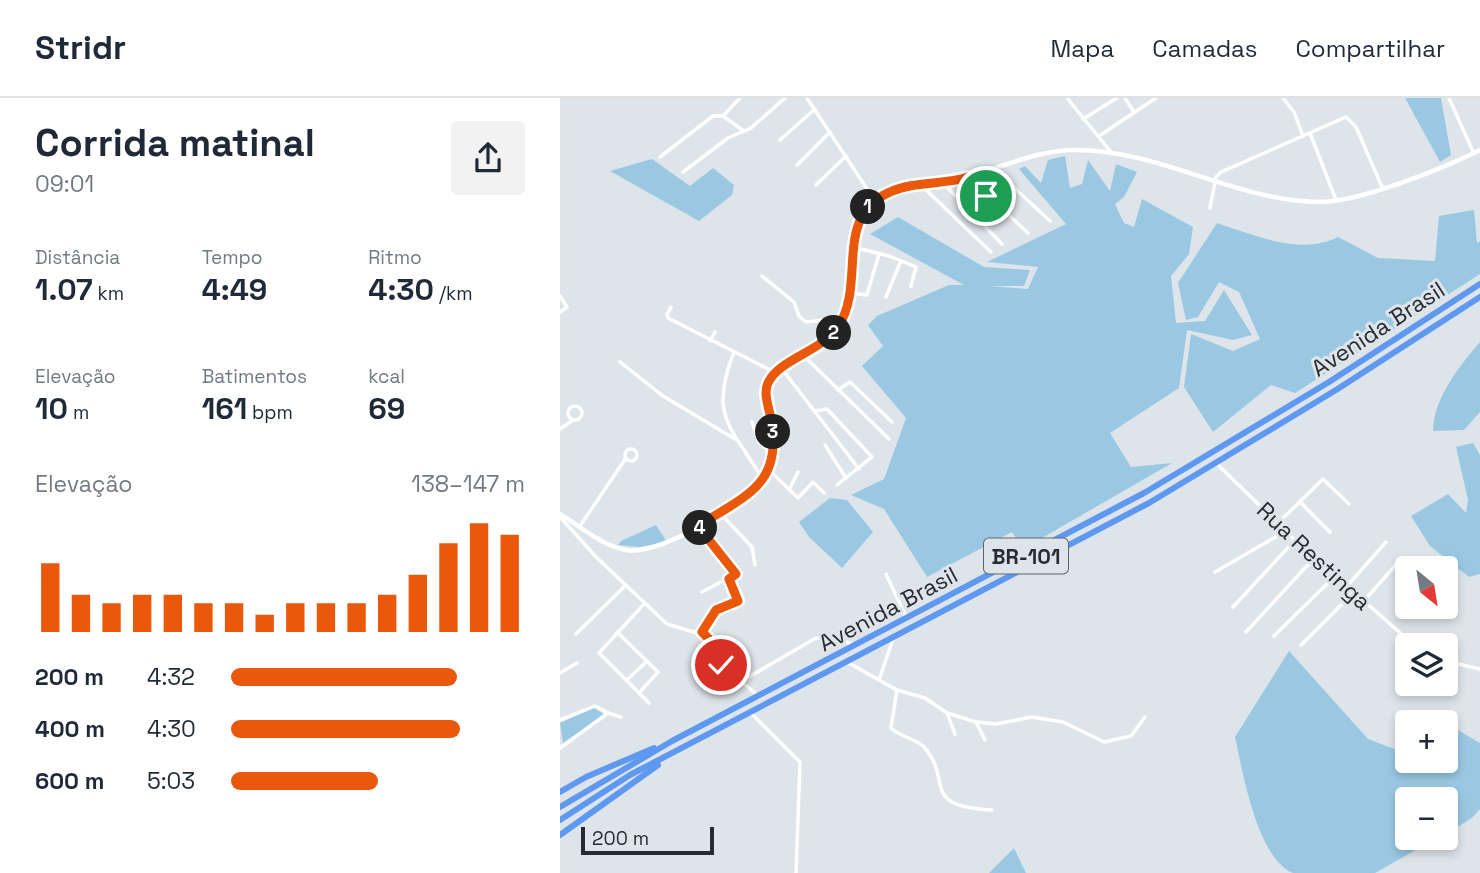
<!DOCTYPE html>
<html lang="pt">
<meta charset="utf-8">
<style>
:root{--surface:#fff;--page:#f2f2f3;--text:#1f2937;--muted:#747a83;--line:#e0e1e3;--accent:#ea580c}
body{margin:0;font-family:"Space Grotesk",sans-serif;background:var(--page);color:var(--text);height:100vh;display:flex;flex-direction:column;font-size:26px;white-space:nowrap}
*{box-sizing:border-box;margin:0}
p{font-size:23px;color:var(--muted)}
.icon{flex:none;width:38px;height:38px;fill:none;stroke:currentColor;stroke-width:2;stroke-linecap:round;stroke-linejoin:round}
.map{position:relative;flex:1;overflow:hidden}
.details{display:flex;flex-direction:column;background:var(--surface);width:560px}
.details>*{flex:none}
.needle{width:46px;rotate:150deg}
.fabs{position:absolute;left:835px;top:458px;display:grid;gap:14px}
.fabs a{display:grid;place-items:center;width:63px;height:63px;border-radius:7px;background:var(--surface);box-shadow:0 4px 10px #0003;font-size:35px}
.scale{position:absolute;left:21px;bottom:18px;width:133px;box-sizing:border-box;padding-left:7px;border:4px solid #292c2e;border-top:0;font-size:19px;line-height:24px;white-space:nowrap;color:#292c2e;-webkit-text-stroke:5px #dee5ea;paint-order:stroke}
.pin{position:absolute;display:grid;place-items:center;width:60px;height:60px;color:#fff;margin:-30px;border:4px solid #fff;border-radius:50%;box-shadow:0 2px 7px #0007}
.km{position:absolute;width:35px;height:35px;margin:-18px;border-radius:50%;background:#222;color:#fff;font-size:19px;line-height:35px;text-align:center}
.round{display:grid;place-items:center;flex:none;width:74px;height:74px;border-radius:7px;background:var(--page)}
.head{display:flex;align-items:center;justify-content:space-between;height:119px;padding:0 35px}
h1{font-size:38px;font-weight:800;line-height:52px}
.metrics{display:grid;grid-template-columns:repeat(3,1fr);gap:10px;height:119px;padding:7px 35px}
.metrics div{display:grid;align-content:center}
.metrics b{font-size:30px;font-weight:800}
.metrics small{font-size:19px;font-weight:400}
.metrics p{font-size:19px}
.chart{height:196px;padding:14px 35px}
.chart p{display:flex;justify-content:space-between}
.chart svg{width:100%;height:126px;margin-top:7px;stroke:var(--accent);stroke-width:6}
ul{padding:0 35px;list-style:none;font-size:23px}
li{display:grid;grid-template-columns:112px 84px 1fr;align-items:center;height:52px}
li i{height:18px;border-radius:9px;background:var(--accent)}
header{display:flex;align-items:center;gap:42px;box-sizing:border-box;height:98px;padding:0 35px;background:var(--surface);border-bottom:2px solid var(--line)}
header strong{font-size:33px}
nav{display:flex;gap:38px;margin-inline-start:auto;font-size:24px}
main{display:flex;flex:1;min-height:0}
.map>svg:first-child{display:block}
</style>
<header>
<strong>Stridr</strong>
<nav><a>Mapa</a><a>Camadas</a><a>Compartilhar</a></nav>
</header>
<main>
<section class="details">
<div class="head"><div><h1>Corrida matinal</h1><p>09:01</p></div><a class="round"><svg class="icon" aria-label="share" viewBox="0 0 24 24"><path d="M12 15V3M7 8l5-5 5 5M5 13v7h14v-7"/></svg></a></div>
<div class="metrics">
<div><p>Distância</p><b>1.07<small> km</small></b></div>
<div><p>Tempo</p><b>4:49</b></div>
<div><p>Ritmo</p><b>4:30<small> /km</small></b></div>
</div>
<div class="metrics">
<div><p>Elevação</p><b>10<small> m</small></b></div>
<div><p>Batimentos</p><b>161<small> bpm</small></b></div>
<div><p>kcal</p><b>69</b></div>
</div>
<div class="chart"><p><span>Elevação</span>138–147 m</p>
<svg viewBox="0 0 160 44" preserveAspectRatio="none"><path d="M5 44V20M15 44V31M25 44V34M35 44V31M45 44V31M55 44V34M65 44V34M75 44V38M85 44V34M95 44V34M105 44V34M115 44V31M125 44V24M135 44V13M145 44V6M155 44V10"/></svg>
</div>
<ul>
<li><b>200 m</b>4:32<i style="width:77%"></i></li>
<li><b>400 m</b>4:30<i style="width:78%"></i></li>
<li><b>600 m</b>5:03<i style="width:50%"></i></li>
</ul>
</section>
<div class="map">
<svg width="920" height="775" viewBox="0 0 920 775">
<rect width="100%" height="100%" fill="#dee5ea"/>
<g fill="#9ac8e3">
<polygon points="845,0 881,0 891,57 880,64"/>
<polygon points="505,58 510,90 522,86 528,62 550,93 556,66 577,74 564,99 555,106 564,125 574,129 582,101 633,129 629,156 611,178 616,225 645,223 664,192 692,237 673,242 627,232 619,290 550,335 571,369 612,365 463,451 452,434 367,479 324,411 291,397 324,381 346,320 302,268 323,248 308,227 317,218 389,187 404,187 310,136 338,119 424,169 470,172 464,188 429,188 468,191 478,169 427,164 506,126 459,71 465,68 481,85 488,62"/>
<polygon points="92,61 130,88 153,70 174,87 172,97 139,123 50,73"/>
<path d="M914,112L917,145L920,143V176L735,295L711,287L653,334L624,289L631,236L673,253L700,241L679,194L659,184L638,219L626,222L618,185L657,125C694,137 741,158 778,139L818,160L875,163L879,118Z"/>
<path d="M920,244V314L904,332L873,333C873,301 900,267 920,244Z"/>
<polygon points="913,345 920,357 920,476 909,479 870,448 851,418 888,396 906,415 908,402 896,349"/>
<polygon points="270,400 287,402 313,434 282,470 249,439 239,424"/>
<polygon points="96,427 107,444 79,449 58,447 61,443"/>
<path d="M729,553L808,641L847,656V663H886V657L898,632L920,645V711L912,720L886,736V702H847V740H877L815,775H733C697,760 683,675 675,639Z"/>
<polygon points="34,610 45,617 3,645 0,625"/>
<polygon points="454,750 466,775 429,775"/>
</g>
<g fill="none" stroke-linecap="round" stroke-linejoin="round">
<g stroke="#fff" stroke-width="3.5">
<polyline points="247,0 315,103"/>
<polyline points="507,0 551,54"/>
<polyline points="565,0 574,14"/>
<polyline points="723,0 734,14 743,38"/>
<polyline points="889,0 914,56"/>
<polyline points="163,18 180,0"/>
<polyline points="523,21 557,0"/>
<polyline points="750,35 776,102"/>
<polyline points="539,38 596,0"/>
<polyline points="220,42 255,11"/>
<polyline points="100,59 153,18 163,18 184,33"/>
<polyline points="237,67 270,34"/>
<polyline points="433,70 490,123"/>
<polyline points="123,74 168,40 191,30 225,0"/>
<polyline points="408,79 468,135"/>
<polyline points="383,85 442,146"/>
<polyline points="256,87 286,58"/>
<polyline points="362,88 431,154"/>
<polyline points="650,110 656,79 661,74 786,19 796,29 822,89"/>
<polyline points="293,149 329,158 356,169 351,188"/>
<polyline points="202,178 234,204 239,218 246,224 284,220"/>
<polyline points="290,195 307,197 319,156"/>
<polyline points="0,198 7,209 0,214"/>
<polyline points="326,199 340,165"/>
<polyline points="111,209 107,216 108,220 216,275"/>
<polyline points="150,243 155,234"/>
<path d="M174,254C148,319 172,329 203,382"/>
<polyline points="244,258 329,341"/>
<polyline points="60,264 103,298 175,341"/>
<polyline points="222,271 299,371"/>
<polyline points="278,292 290,284 332,324"/>
<circle cx="15" cy="315" r="7"/>
<polyline points="255,313 267,311 312,359 277,387"/>
<polyline points="192,324 199,344 214,358"/>
<polyline points="0,331 13,322"/>
<polyline points="265,347 286,380"/>
<circle cx="71" cy="357" r="6"/>
<polyline points="656,365 735,442 855,548"/>
<polyline points="210,373 238,400 253,384 264,395"/>
<polyline points="229,392 238,374"/>
<polyline points="740,404 770,434"/>
<polyline points="161,416 192,449 195,467"/>
<polyline points="0,419 36,459 107,526 147,538 167,579 187,588 197,597"/>
<polyline points="718,425 763,381 789,406"/>
<polyline points="20,428 66,360"/>
<polyline points="138,428 176,476 142,494"/>
<polyline points="655,474 726,433"/>
<polyline points="326,476 346,519"/>
<polyline points="787,488 826,444"/>
<polyline points="803,504 840,462"/>
<polyline points="84,506 39,555 89,605"/>
<polyline points="673,509 735,442"/>
<polyline points="57,534 98,574 79,595"/>
<polyline points="142,534 156,512 178,504 169,481"/>
<polyline points="686,534 755,459"/>
<polyline points="16,536 65,488"/>
<polyline points="714,538 776,477"/>
<polyline points="741,547 793,495"/>
<polyline points="886,563 920,571"/>
<polyline points="287,564 337,592 365,600 387,615 416,624 436,626 472,619 503,624 544,644 571,638 585,619"/>
<polyline points="0,575 17,565"/>
<polyline points="67,582 87,563"/>
<polyline points="319,582 333,541"/>
<polyline points="180,584 256,540 275,540 294,547"/>
<path d="M337,592L331,630C340,639 355,640 364,649C394,683 358,708 432,712"/>
<polyline points="48,615 61,619"/>
<polyline points="191,615 240,664 236,775"/>
<polyline points="387,615 395,636"/>
<polyline points="0,622 35,608 48,615 0,650"/>
<polyline points="416,624 425,642"/>
</g>
<path stroke="#fff" stroke-width="4.5" d="M0,416C20,428 42,448 66,452C99,459 200,400 211,369C220,344 209,318 206,294C209,265 269,251 284,219C298,187 282,145 302,116C324,84 361,91 393,83C435,73 473,52 516,52C600,52 676,103 759,104C800,104 882,71 920,52"/>
<g stroke="#5f98f0" stroke-width="6">
<polyline points="0,694 26,679 94,650"/>
<polyline points="0,709 112,643 584,395 769,284 920,186"/>
<polyline points="0,722 70,677 589,405 776,292 920,199"/>
<polyline points="0,737 98,667"/>
</g>
</g>
<g fill="none" stroke-linecap="round" stroke-linejoin="round">
<g stroke="#fff" stroke-width="14">
<path id="route" d="M161,567L152,544L142,534L156,512L178,503L169,481L176,476L138,428C187,397 223,386 211,321C209,310 203,295 208,285C219,261 261,254 278,229C307,185 272,119 330,94C354,83 383,87 408,79L426,98"/>
</g>
<use href="#route" stroke="#ea580c" stroke-width="9"/>
</g>
<g text-anchor="middle" dominant-baseline="central" stroke-width="6" stroke-linejoin="round" paint-order="stroke">
<rect fill="#dee5ea" stroke="#5f6466" stroke-width="2" x="424" y="440.5" width="84" height="35" rx="5"/>
<g font-size="21" font-weight="bold" fill="#292c2e">
<text x="466" y="458">BR-101</text>
</g>
<g font-size="23" fill="#292c2e" stroke="#dee5ea">
<text transform="translate(818 231) rotate(-33)">Avenida Brasil</text>
<text transform="translate(754 458) rotate(43)">Rua Restinga</text>
<text transform="translate(328 511) rotate(-28)">Avenida Brasil</text>
</g>
</g>
</svg>
<div class="fabs">
<a><svg class="needle" viewBox="-14 -14 28 28"><path d="M0-13l5 13h-10z" fill="#e53935"/><path d="M0 13l5-13h-10z" fill="#747a83"/></svg></a>
<a><svg class="icon" aria-label="layers" viewBox="0 0 24 24"><path d="M12 4l9 5-9 5-9-5zM3 14l9 5 9-5"/></svg></a>
<a>+</a>
<a>−</a>
</div>
<div class="scale">200 m</div>
<div class="pin" style="left:426px;top:98px;background:#1e9e55"><svg class="icon" aria-label="arrive" viewBox="0 0 24 24"><path d="M6 21V4h12l-3 4 3 4H6"/></svg></div>
<div class="pin" style="left:161px;top:567px;background:#d93025"><svg class="icon" aria-label="check" viewBox="0 0 24 24"><path d="M5 12l5 5 9-10"/></svg></div>
<b class="km" style="left:308px;top:109px">1</b>
<b class="km" style="left:274px;top:235px">2</b>
<b class="km" style="left:213px;top:334px">3</b>
<b class="km" style="left:140px;top:430px">4</b>
</div>
</main>
